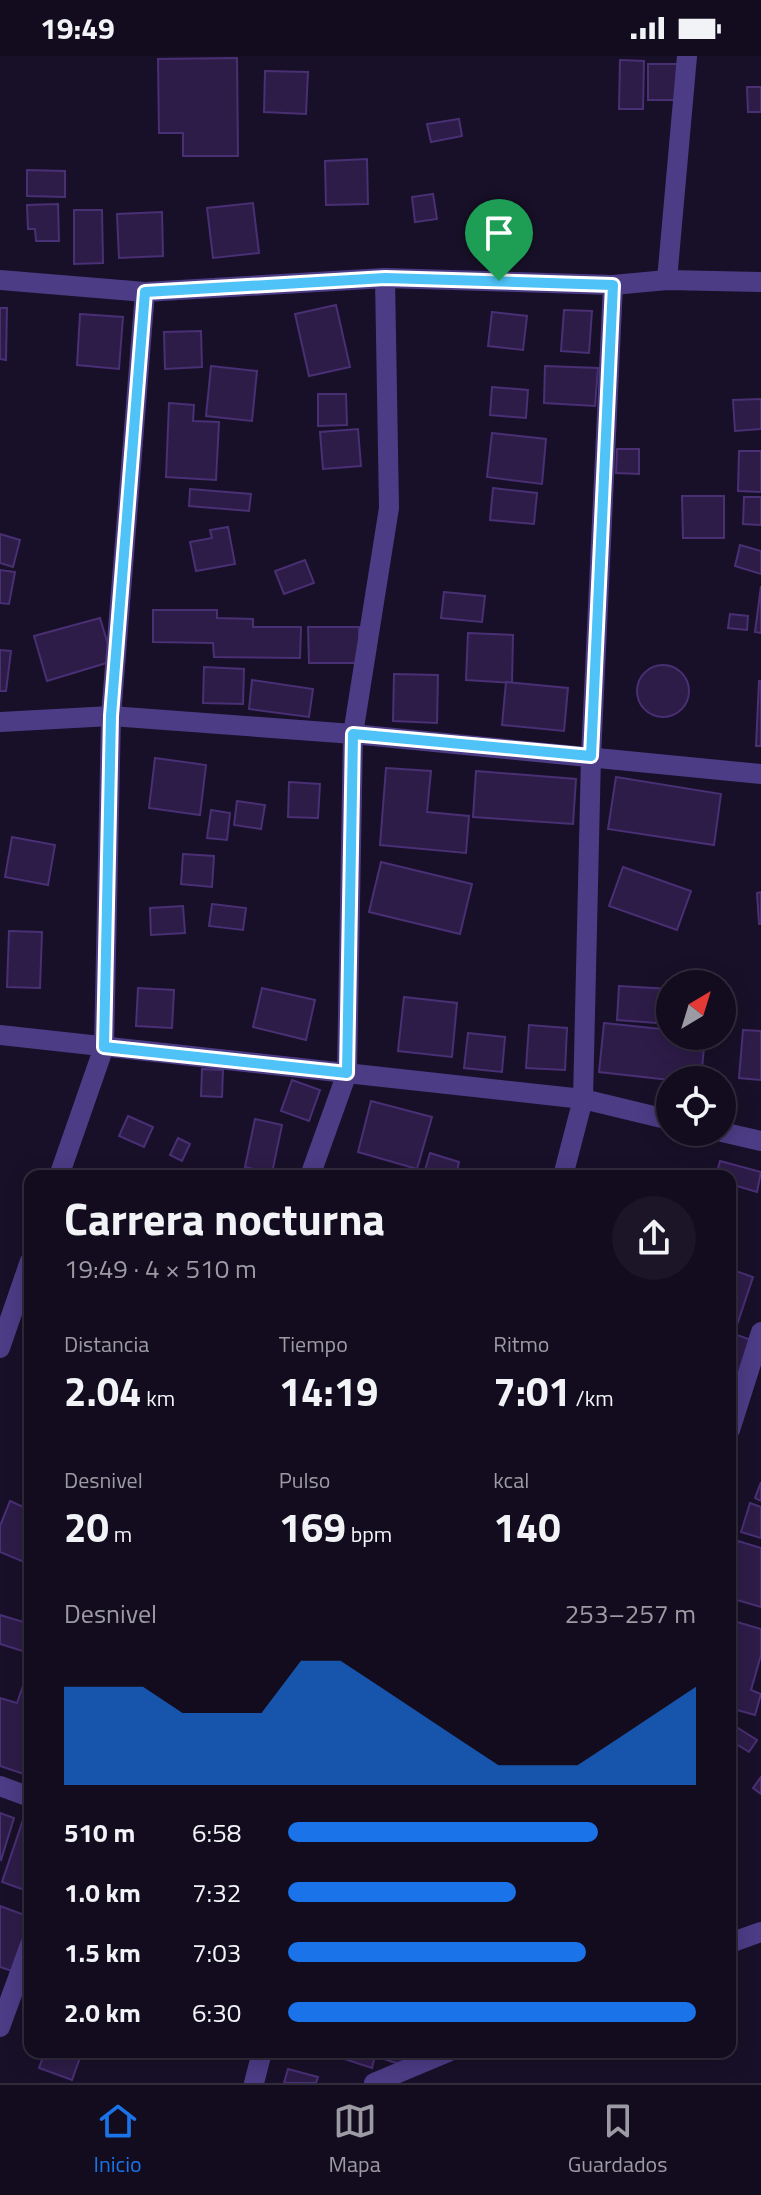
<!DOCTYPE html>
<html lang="es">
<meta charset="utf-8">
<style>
:root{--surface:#120c1e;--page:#1b1527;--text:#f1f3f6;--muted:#9c9ba4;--line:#312c3c;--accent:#1a73e8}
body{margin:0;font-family:"Titillium Web",sans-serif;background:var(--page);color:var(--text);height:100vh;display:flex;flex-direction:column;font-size:30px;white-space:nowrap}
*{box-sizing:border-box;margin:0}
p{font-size:26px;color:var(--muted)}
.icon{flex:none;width:44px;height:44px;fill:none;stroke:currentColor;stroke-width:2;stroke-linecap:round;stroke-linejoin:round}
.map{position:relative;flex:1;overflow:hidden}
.details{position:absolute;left:24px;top:1114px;width:712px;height:888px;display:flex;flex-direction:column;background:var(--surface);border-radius:16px;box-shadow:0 4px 20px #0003,0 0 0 2px var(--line)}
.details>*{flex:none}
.needle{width:52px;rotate:38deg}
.buttons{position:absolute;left:656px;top:914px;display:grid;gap:16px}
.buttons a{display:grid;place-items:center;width:80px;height:80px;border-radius:50%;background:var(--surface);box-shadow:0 4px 20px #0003,0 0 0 2px var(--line);font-size:40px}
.pin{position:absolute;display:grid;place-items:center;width:68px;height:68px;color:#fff;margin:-82px -34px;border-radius:50% 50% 50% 0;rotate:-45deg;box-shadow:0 0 8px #0007}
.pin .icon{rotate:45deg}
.round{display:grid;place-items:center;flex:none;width:84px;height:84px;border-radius:42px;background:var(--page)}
.overview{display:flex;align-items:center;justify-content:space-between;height:136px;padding:0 40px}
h1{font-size:44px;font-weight:700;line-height:60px}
.stats{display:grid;grid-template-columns:repeat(3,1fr);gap:12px;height:136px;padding:8px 40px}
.stats div{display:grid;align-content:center}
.stats b{font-size:40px;font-weight:700}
.stats small{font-size:22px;font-weight:400}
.stats p{font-size:22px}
.chart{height:224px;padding:16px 40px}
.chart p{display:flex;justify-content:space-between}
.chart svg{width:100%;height:144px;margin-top:8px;fill:var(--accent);opacity:.7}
ul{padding:0 40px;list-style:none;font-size:26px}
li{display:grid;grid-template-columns:128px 96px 1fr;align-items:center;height:60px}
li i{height:20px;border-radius:10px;background:var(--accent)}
.status{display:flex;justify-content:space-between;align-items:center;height:56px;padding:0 40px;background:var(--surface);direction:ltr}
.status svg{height:22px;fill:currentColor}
.dock{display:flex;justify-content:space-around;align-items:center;height:112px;border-top:2px solid var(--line);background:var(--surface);font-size:22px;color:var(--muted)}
.dock a{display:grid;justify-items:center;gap:4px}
.dock .selected{color:var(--accent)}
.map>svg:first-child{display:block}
</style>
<div class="status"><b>19:49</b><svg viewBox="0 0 49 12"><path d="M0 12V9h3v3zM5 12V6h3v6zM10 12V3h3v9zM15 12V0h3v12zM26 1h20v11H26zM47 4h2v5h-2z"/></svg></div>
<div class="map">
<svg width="761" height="2027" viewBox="0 0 761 2027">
<rect width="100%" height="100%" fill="#181028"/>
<g fill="#2d1c48" stroke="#492f74" stroke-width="2">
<polygon points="237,2 238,100 183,100 183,77 159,77 158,3"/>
<polygon points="620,4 644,5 643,53 619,53"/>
<rect x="648" y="8" width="34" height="36"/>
<polygon points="265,15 308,16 306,58 264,56"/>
<polygon points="747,31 761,31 761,56 748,56"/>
<polygon points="459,63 462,80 431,86 427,68"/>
<polygon points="367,103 368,148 326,149 325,105"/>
<polygon points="27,114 65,115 65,141 27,140"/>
<polygon points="433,138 437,163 415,166 412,141"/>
<polygon points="253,147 259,197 213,202 207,152"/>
<polygon points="58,148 59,185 36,185 35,173 28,173 27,149"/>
<polygon points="74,154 102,154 103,207 74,208"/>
<polygon points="162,156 163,200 119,202 117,158"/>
<polygon points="336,249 350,311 309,320 295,258"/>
<polygon points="0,252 7,252 6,304 0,303"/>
<polygon points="564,254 592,255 589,297 561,295"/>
<polygon points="492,256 527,260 523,294 488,290"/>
<polygon points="80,258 123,261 119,313 77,309"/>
<polygon points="201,275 202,311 165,313 164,276"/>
<polygon points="211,310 257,315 252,365 206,360"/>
<polygon points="545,310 598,312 595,350 544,347"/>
<polygon points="492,331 528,334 526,362 490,359"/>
<polygon points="318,338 346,338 347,369 318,370"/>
<polygon points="761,343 761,373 735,375 733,344"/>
<polygon points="169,347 194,349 193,365 219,366 216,424 166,421"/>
<polygon points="358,373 361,410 323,413 320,376"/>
<polygon points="492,377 546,383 542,428 487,421"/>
<polygon points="617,393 639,393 639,418 616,417"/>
<polygon points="739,395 761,395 761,436 738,435"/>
<polygon points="493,432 537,437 534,468 490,464"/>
<polygon points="190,433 251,438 249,455 189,450"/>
<polygon points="682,440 724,440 724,482 683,482"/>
<polygon points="744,441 761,441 761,469 743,468"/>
<polygon points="228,471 235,508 196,515 190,486 212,482 210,474"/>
<polygon points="0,478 20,484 13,511 0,507"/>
<polygon points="740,489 761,495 761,518 735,510"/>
<polygon points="305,504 314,527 284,538 275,515"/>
<polygon points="0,514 15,516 9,548 0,547"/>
<polygon points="761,530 761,577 755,576"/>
<polygon points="444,536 485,540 482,566 441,562"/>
<polygon points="153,554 217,554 217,562 253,563 253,571 301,571 300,602 214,601 213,587 153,586"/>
<polygon points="730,558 748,560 747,574 728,572"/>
<polygon points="100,562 113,605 47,625 34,580"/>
<polygon points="308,571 359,571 359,607 309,607"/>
<polygon points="468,577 513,579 512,627 466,624"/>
<polygon points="0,594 11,595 6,635 0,635"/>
<circle cx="663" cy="635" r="26"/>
<polygon points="204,611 244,613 243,648 203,647"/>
<polygon points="394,618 438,619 437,667 393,665"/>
<polygon points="252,624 313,633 309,661 249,653"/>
<polygon points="759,625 761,625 761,690 756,690"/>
<polygon points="506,626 568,632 564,675 502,669"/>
<polygon points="155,702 206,709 200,759 149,752"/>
<polygon points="386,712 431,715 427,756 469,760 466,797 380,789"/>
<polygon points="476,715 576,723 573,768 473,761"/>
<polygon points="616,721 721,738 714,789 608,773"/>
<polygon points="289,726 320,728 318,762 288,761"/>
<polygon points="237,745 265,749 261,773 234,769"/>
<polygon points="211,754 230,757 227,784 207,782"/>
<polygon points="12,781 55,789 48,829 5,821"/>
<polygon points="183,798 214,800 212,831 181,828"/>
<polygon points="381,806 472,828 460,878 369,856"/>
<polygon points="623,811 691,835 677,874 609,850"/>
<polygon points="761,836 761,868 759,868 757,837"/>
<polygon points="212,848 246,852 243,874 209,870"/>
<polygon points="183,850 185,877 151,879 150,852"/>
<polygon points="9,875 42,876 40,932 7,931"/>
<polygon points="619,930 670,933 670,968 617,964"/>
<polygon points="138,932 174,934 172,972 136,970"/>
<polygon points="262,932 315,944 306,984 253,971"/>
<polygon points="404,941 457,947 452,1001 398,995"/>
<polygon points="604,967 670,974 670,980 705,980 701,1024 670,1024 599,1016"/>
<polygon points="529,969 567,972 565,1014 526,1012"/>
<polygon points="743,974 761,975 761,1024 739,1022"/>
<polygon points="468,977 505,981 502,1016 464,1012"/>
<polygon points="202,1013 223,1014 222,1041 201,1040"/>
<polygon points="292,1024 320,1034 309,1065 281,1055"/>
<polygon points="371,1045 432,1061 417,1113 358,1096"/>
<polygon points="128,1060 153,1071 144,1091 119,1080"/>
<polygon points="255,1063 282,1069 272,1117 245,1111"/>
<polygon points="178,1082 190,1088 182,1105 170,1099"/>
<polygon points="430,1097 459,1106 456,1120 444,1120 425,1114"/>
<polygon points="720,1105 761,1116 757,1136 730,1128 730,1120 716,1120"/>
<polygon points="100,1113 116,1120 97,1120"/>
<polygon points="730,1213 753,1221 734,1278 757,1286 745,1320 730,1315"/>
<polygon points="761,1426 761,1445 755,1442"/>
<polygon points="10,1445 30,1454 30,1490 24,1506 0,1496 0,1470"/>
<polygon points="750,1447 761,1451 761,1482 741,1476"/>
<polygon points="738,1485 761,1492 761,1551 730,1542 730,1513"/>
<polygon points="0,1559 30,1568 29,1597 0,1588"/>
<polygon points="730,1564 761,1573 761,1599 751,1634 761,1638 755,1659 730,1652"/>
<polygon points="28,1615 30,1616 30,1720 0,1710 0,1642 17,1647"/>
<polygon points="730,1667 757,1684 749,1696 730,1684"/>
<polygon points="761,1721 761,1738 753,1732"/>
<polygon points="0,1757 14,1762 1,1804 0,1803"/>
<polygon points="25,1758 30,1759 30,1836 2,1826"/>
<polygon points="0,1850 30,1861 12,1915 0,1911"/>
<polygon points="45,1996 82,1996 72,2024 39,2012"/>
<polygon points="323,1996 406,1996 402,2009 375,2000 372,2012"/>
<polygon points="288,2013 318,2021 316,2027 284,2027"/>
</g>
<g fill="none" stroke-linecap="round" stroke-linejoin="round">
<g stroke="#4c3c86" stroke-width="20">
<polyline points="0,224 145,236 385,222 613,229 667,224 761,226"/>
<polyline points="667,224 687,0"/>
<polyline points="0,666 111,660 353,678 761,718"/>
<polyline points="0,979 583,1043 670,1064"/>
<polyline points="722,1076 761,1085"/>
<polyline points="59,1120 104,991 111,660 145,236"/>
<polyline points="310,1120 347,1017 353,678 389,452 385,222"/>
<polyline points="563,1120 583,1043 591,700 613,229"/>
<polyline points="0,1292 30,1205"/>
<polyline points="730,1374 761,1276"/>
<polyline points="0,1730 30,1741"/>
<polyline points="730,1887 761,1876"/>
<polyline points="0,1971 30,1889"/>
<polyline points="254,2027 262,1996"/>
<polyline points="374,2027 448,1996"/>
</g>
</g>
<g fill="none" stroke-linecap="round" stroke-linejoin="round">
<g stroke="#fff" stroke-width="16">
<polygon id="route" points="385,222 613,229 591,700 353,678 347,1017 104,991 111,660 145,236"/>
</g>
<use href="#route" stroke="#4fc3f7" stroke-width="10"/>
</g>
</svg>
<div class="buttons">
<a><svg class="needle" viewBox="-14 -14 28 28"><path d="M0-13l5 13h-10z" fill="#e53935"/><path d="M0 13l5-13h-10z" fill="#9c9ba4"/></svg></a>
<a><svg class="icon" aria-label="locate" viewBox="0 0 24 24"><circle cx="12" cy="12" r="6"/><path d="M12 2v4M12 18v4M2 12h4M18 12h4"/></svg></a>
</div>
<div class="pin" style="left:499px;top:225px;background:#1e9e55"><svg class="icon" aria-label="arrive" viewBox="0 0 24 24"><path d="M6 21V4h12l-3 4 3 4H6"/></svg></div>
<section class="details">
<div class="overview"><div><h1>Carrera nocturna</h1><p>19:49 · 4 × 510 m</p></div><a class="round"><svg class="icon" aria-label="share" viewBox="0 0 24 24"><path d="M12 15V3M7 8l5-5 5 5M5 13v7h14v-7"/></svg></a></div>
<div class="stats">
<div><p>Distancia</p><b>2.04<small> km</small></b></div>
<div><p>Tiempo</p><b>14:19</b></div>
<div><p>Ritmo</p><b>7:01<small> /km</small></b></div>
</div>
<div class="stats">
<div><p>Desnivel</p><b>20<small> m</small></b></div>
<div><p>Pulso</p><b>169<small> bpm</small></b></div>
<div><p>kcal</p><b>140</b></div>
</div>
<div class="chart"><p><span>Desnivel</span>253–257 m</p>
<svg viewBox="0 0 160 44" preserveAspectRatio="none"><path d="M0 44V14L10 14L20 14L30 22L40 22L50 22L60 6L70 6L80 14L90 22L100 30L110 38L120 38L130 38L140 30L150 22L160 14V44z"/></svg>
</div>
<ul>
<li><b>510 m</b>6:58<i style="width:76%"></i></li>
<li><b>1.0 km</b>7:32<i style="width:56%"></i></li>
<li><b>1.5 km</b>7:03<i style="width:73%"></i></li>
<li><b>2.0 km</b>6:30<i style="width:100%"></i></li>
</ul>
</section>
</div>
<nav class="dock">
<a class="selected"><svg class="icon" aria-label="home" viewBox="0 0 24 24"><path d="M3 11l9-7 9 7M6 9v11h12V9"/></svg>Inicio</a>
<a><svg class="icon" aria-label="map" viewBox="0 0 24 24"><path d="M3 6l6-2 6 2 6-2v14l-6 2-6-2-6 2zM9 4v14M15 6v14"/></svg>Mapa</a>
<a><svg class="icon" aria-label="saved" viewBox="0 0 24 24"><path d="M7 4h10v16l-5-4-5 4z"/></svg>Guardados</a>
</nav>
